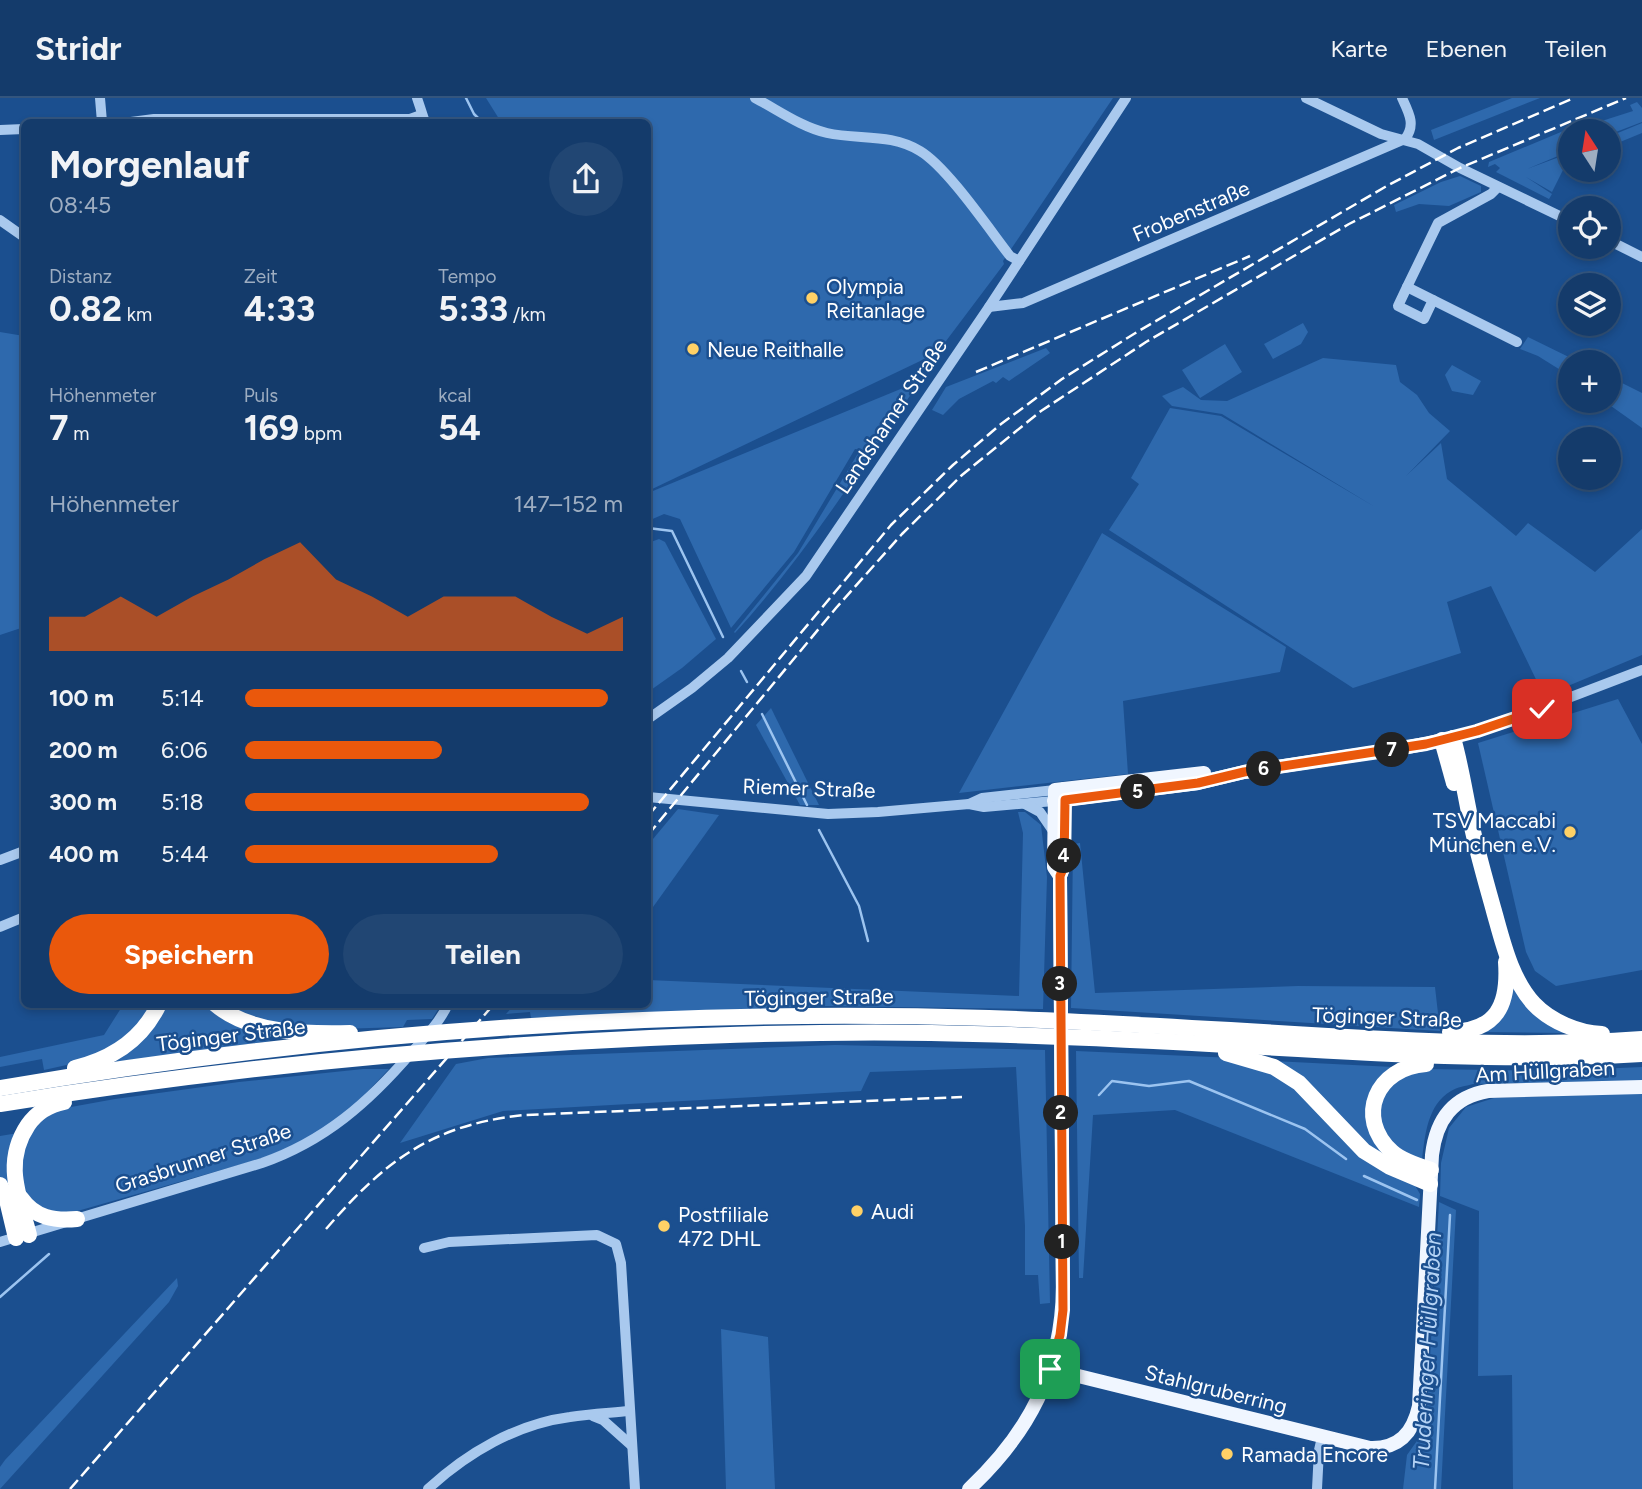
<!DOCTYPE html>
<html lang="de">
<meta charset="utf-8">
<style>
:root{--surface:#143b6b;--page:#214673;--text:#f1f3f6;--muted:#9dadc1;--line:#33557e;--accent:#ea580c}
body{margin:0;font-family:Figtree,sans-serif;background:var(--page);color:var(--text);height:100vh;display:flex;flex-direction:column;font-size:26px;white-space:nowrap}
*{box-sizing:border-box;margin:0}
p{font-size:23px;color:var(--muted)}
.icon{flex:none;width:38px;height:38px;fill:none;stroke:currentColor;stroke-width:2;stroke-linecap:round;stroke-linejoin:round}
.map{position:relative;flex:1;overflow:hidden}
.panel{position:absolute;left:21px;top:21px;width:630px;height:889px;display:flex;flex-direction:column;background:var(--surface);border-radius:10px;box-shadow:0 4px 10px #0003,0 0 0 2px var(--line)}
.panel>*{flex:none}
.needle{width:46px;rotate:348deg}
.fabs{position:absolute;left:1558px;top:21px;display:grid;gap:14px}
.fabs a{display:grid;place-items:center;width:63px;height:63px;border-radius:50%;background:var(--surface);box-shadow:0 4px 10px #0003,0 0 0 2px var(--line);font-size:35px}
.pin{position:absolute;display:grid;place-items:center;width:60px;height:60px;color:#fff;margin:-30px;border-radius:14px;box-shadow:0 4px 10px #0006}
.km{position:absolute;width:35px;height:35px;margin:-18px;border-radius:50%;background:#222;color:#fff;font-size:19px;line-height:35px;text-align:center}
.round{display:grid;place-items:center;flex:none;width:74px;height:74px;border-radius:37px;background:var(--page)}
.head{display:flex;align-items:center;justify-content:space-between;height:119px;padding:0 28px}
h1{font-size:38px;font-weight:700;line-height:52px}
.figures{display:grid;grid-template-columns:repeat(3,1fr);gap:10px;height:119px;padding:7px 28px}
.figures div{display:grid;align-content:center}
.figures b{font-size:35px;font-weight:700}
.figures small{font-size:19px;font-weight:400}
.figures p{font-size:19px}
.chart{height:196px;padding:14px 28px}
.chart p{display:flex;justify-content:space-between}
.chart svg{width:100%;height:126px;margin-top:7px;fill:var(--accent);opacity:.7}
.action{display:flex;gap:14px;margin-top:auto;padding:14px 28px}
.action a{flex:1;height:80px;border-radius:42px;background:var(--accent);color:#fff;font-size:28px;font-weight:700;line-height:80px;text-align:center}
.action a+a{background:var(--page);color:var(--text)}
ul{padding:0 28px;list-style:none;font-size:23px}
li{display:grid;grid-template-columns:112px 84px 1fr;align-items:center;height:52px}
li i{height:18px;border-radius:9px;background:var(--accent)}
header{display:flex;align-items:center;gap:42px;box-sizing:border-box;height:98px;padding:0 35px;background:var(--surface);border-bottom:2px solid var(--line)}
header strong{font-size:33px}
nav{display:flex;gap:38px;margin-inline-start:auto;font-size:24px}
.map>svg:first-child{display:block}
</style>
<header>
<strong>Stridr</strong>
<nav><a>Karte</a><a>Ebenen</a><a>Teilen</a></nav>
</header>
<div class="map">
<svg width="1642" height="1391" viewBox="0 0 1642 1391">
<rect width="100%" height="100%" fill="#1b4f8f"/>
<g fill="#2e69ad">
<polygon points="486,0 1113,0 1003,163 1004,166 937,255 648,393 648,24 501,24"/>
<polygon points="1512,0 1540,0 1434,42 1431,32"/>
<polygon points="1637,4 1642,10 1642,24 1608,37 1608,33 1570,33 1570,53 1527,71 1570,55 1570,64 1566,66 1552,94 1526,79 1552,96 1549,101 1496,74 1500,70 1495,66 1488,69 1489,64 1580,26 1583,29 1633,13 1630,7"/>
<polygon points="1642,25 1642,35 1608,49 1608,39"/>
<polygon points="1460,78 1481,88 1481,94 1449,108 1419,106 1396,114 1394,107 1441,84"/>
<polygon points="1303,225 1308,234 1301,246 1273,261 1264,246"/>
<polygon points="0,234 24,238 24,529 0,537"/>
<polygon points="1528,239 1579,264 1570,264 1570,278 1538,258 1520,251"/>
<polygon points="1225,246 1242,274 1200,300 1182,272"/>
<polygon points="1046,250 1050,255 1009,283 1003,279 996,285 993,283 959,301 943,317 932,312 946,289"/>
<polygon points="1323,260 1396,267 1400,284 1417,297 1429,315 1450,333 1406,378 1441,345 1447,381 1516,438 1528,425 1595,474 1642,431 1642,557 1544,598 1491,488 1447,504 1461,555 1353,590 1109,432 1139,386 1131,380 1170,310 1221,318 1375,409 1222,316 1172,308 1162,298 1183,289 1201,302 1227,303"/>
<polygon points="1452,267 1481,283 1473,297 1452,293 1445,277"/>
<polygon points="1608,278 1642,295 1642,330 1604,303 1608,303"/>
<path d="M920,283C861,369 805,458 735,535L734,534L798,455L860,352L855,351L794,454L731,530L680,421L664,416L648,423V395Z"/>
<polygon points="1102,435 1286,549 1280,574 1123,603 1128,676 959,695"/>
<polygon points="659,441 665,444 716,541 682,570 648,594 648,445"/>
<polygon points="1618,601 1642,646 1642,872 1556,888 1535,873 1526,854 1478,645"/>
<polygon points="771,610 819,707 800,707 756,627"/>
<polygon points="678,711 719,717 648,816 648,747"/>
<polygon points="1018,714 1025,714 1041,727 1047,779 1043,911 825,908 531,920 530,914 506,916 514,907 648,906 648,882 1019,898 1023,735"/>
<polygon points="1080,745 1095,895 1298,888 1435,889 1440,933 1071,910 1073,746"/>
<polygon points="1511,877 1568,935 1480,934"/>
<polygon points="123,907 155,907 133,939 89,962 44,972 42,961 0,969 0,959 104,937"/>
<path d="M166,907H206C222,925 243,932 267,936L270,943L115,964C138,948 153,931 166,907Z"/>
<polygon points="221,907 441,907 432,921 407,922 403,929 337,931 262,925"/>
<polygon points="835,947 1045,952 1050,1205 1040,1206 1038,1177 1025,1177 1025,1128 1016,969 870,974 861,993 503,1013 400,1045 456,966 488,960"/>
<polygon points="1076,953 1234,960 1266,972 1293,989 1413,1084 1420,1096 1419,1109 1175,1012 1093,1017 1083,1180 1079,1180"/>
<polygon points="1273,963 1393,969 1369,1004 1396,1062 1371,1051"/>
<path d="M1642,969V983L1473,986C1466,988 1457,989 1451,993C1427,1007 1425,1038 1422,1062L1392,1048L1378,1023L1383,995L1392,983L1422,971L1552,973Z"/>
<polygon points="363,971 389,971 351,1011 312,1040 263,1060 60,1118 32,1106 23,1090 21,1052 32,1031 49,1017 60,1011 115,1001 239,984"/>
<polygon points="1642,995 1642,1391 1513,1391 1512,1277 1478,1278 1479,1113 1440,1098 1441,1065 1449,1030 1466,1009 1494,1000"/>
<path d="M18,1035C8,1056 5,1065 10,1089L0,1080V1038Z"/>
<polygon points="1439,1104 1456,1112 1441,1391 1403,1391 1407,1357 1426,1330"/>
<polygon points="177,1180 178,1188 169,1204 0,1391 0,1369 5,1362"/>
<polygon points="721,1231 768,1239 775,1391 726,1391"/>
</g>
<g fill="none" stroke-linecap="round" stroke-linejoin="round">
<g stroke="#9cc4f0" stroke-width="2.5">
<polyline points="466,0 474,16 482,24"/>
<polyline points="648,430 672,433 723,539"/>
<polyline points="741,573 747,584"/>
<polyline points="762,616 807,707"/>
<polyline points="819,732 859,808 868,843"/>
<polyline points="1099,997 1112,983 1149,988 1189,983 1305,1031 1346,1061"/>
<polyline points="1364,1078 1417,1102"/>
<polyline points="0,1199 49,1156"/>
<polyline points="1435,1391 1450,1117"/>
</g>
<g stroke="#a9c9ee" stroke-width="10">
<polyline points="100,0 102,24"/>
<polyline points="417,0 425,24"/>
<path d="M755,0C778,12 801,29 827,35C859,42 891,35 920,53C947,69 989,131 1010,158L1019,163"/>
<polyline points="1306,0 1381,36 1418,46 1460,70 1570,123"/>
<path d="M1402,0C1409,15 1416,27 1405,41"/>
<polyline points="131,24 154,21 410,21 421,17"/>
<polyline points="0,32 24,31"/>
<polyline points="1498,89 1491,96 1438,125 1407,189 1517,244"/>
<polyline points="0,122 24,139"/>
<polyline points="1608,142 1642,159"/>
<polyline points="1407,189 1398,208 1424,221 1433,202"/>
<polyline points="989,209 1023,205 1405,41"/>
<polyline points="648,621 692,590 728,560 806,478 989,209 1126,0"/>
<polyline points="1453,640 1521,618 1642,572"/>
<polyline points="648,699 828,716 878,714 969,706 984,709 1054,703"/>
<polyline points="969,706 982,700 1055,692"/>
<polyline points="1025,706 1040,714 1053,733"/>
<polyline points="0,762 24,753"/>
<polyline points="0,829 24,819"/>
<path d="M0,1144L262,1065C325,1043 369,1004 412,954C425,939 440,924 448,906"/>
<polyline points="424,1150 449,1144 597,1137 616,1146 621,1165 635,1391"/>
<polyline points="593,1318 603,1322 631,1347"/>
<path d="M428,1391C467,1355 516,1326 570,1319C589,1316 609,1315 629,1313"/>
<polyline points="1317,1391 1319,1352 1322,1339"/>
</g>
<g stroke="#f0f6ff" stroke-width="14">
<polyline points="1054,703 1198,685 1244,674 1399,651 1453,640"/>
<polyline points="1060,778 1054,769 1055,692 1204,675"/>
<path d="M1050,1271L1370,1350C1399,1351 1413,1335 1419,1308L1432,1057C1436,1023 1452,999 1488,993L1642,989"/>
<path d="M969,1391C1029,1335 1062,1272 1063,1189L1060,778L1064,768V691"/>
</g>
<g stroke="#fff" stroke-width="16">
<path d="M1453,640C1461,668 1465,696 1471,724C1477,754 1486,784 1494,813C1503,845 1511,881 1534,906C1550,923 1578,935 1602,936"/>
<polyline points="1442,642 1454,685"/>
<path d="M215,906C250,936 306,936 350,935"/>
<path d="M1450,934C1497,933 1509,907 1506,864"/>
<polyline points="1226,955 1274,969 1299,985 1364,1053 1390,1069 1430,1086"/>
<path d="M1426,966C1377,969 1354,1019 1392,1054C1402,1063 1418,1068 1431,1072"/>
<path d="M75,970C112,961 142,942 159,906"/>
<path d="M0,990C326,935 659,910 989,920C1102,924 1215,931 1328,938C1432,944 1538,949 1642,941"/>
<path d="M0,1006C215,971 432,950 650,940C743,936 837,933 931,935C1036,937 1141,942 1245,948C1378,956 1510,964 1642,956"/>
<polyline points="0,1087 7,1102 16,1140"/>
<path d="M21,1100C35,1120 54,1123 77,1121"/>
<path d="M29,1137C19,1098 3,1064 28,1027C37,1014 49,1007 64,1004"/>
</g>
<g stroke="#fff" stroke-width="2.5" stroke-dasharray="12 5" stroke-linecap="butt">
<polyline points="976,274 1250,158"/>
<polyline points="648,718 891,427 953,367 1001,326 1062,281 1137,234 1385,89 1458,50 1574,0"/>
<polyline points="648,737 836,510 902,436 962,377 1041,313 1146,244 1349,126 1460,70 1626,0"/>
<path d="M326,1131C385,1063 431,1027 524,1017L962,999"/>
<polyline points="70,1391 494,906"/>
</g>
</g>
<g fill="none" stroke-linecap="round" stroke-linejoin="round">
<g stroke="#fff" stroke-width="14">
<polyline id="route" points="1050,1271 1060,1237 1063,1212 1060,778 1064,768 1065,702 1198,685 1244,674 1426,646 1477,633 1542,611"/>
</g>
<use href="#route" stroke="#ea580c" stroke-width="9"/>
</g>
<g fill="#ffd166" stroke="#1b4f8f" stroke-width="2.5">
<circle cx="812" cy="200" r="7"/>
<circle cx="693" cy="251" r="7"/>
<circle cx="1570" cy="734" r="7"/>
<circle cx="857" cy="1113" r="7"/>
<circle cx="664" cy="1128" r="7"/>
<circle cx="1227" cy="1356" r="7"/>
</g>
<g text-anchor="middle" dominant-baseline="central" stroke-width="5" stroke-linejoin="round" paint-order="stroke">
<g font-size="21" fill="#fff" stroke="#1b4f8f">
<text transform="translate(1191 113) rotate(-23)">Frobenstraße</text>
<text transform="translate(891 318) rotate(-56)">Landshamer Straße</text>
<text transform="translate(809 690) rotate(2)">Riemer Straße</text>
<text transform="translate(819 899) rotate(-1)">Töginger Straße</text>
<text transform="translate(1387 919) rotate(2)">Töginger Straße</text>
<text transform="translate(231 937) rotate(-7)">Töginger Straße</text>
<text transform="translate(1545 973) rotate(-3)">Am Hüllgraben</text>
<text transform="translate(203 1060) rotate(-18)">Grasbrunner Straße</text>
<text transform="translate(1216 1291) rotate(14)">Stahlgruberring</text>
</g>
<g font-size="21" fill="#fff" stroke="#1b4f8f" text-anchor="start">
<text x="826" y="188">Olympia<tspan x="826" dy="24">Reitanlage</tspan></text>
<text x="707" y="251">Neue Reithalle</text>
<text x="1556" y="722" text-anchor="end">TSV Maccabi<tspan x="1556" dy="24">München e.V.</tspan></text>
<text x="871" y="1113">Audi</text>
<text x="678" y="1116">Postfiliale<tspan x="678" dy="24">472 DHL</tspan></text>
<text x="1241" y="1356">Ramada Encore</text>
</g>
<g font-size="23" font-style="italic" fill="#b5d3f5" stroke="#1b4f8f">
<text transform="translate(1427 1253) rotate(-87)">Truderinger Hüllgraben</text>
</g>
</g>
</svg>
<div class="fabs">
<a><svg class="needle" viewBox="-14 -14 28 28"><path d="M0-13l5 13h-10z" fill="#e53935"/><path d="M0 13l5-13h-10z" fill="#9dadc1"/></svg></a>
<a><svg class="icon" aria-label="locate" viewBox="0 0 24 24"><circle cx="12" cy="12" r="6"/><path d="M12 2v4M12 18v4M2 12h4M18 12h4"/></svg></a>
<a><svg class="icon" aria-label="layers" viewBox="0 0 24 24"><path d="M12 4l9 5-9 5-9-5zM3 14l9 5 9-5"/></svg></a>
<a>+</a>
<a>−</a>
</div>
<div class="pin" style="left:1050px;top:1271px;background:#1e9e55"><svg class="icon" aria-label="arrive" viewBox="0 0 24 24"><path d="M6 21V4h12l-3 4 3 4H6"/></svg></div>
<div class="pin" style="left:1542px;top:611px;background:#d93025"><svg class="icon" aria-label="check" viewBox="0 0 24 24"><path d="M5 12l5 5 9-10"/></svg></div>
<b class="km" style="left:1062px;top:1144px">1</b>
<b class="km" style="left:1061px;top:1015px">2</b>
<b class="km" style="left:1060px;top:886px">3</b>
<b class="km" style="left:1064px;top:758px">4</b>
<b class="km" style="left:1138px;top:694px">5</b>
<b class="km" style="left:1264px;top:671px">6</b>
<b class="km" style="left:1392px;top:652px">7</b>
<section class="panel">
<div class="head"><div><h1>Morgenlauf</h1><p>08:45</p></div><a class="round"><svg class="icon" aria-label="share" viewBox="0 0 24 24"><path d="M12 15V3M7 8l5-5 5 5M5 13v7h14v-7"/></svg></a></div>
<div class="figures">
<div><p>Distanz</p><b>0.82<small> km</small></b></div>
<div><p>Zeit</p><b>4:33</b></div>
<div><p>Tempo</p><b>5:33<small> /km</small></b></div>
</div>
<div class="figures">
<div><p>Höhenmeter</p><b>7<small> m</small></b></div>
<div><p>Puls</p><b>169<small> bpm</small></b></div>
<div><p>kcal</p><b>54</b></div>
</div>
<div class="chart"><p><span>Höhenmeter</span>147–152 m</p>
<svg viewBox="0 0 160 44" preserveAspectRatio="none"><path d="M0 44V32L10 32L20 25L30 32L40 25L50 19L60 12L70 6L80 19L90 25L100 32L110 25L120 25L130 25L140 32L150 38L160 32V44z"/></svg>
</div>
<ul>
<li><b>100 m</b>5:14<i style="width:96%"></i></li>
<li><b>200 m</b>6:06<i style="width:52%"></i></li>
<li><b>300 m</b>5:18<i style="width:91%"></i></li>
<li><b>400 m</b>5:44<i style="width:67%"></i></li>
</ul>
<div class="action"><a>Speichern</a><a>Teilen</a></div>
</section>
</div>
